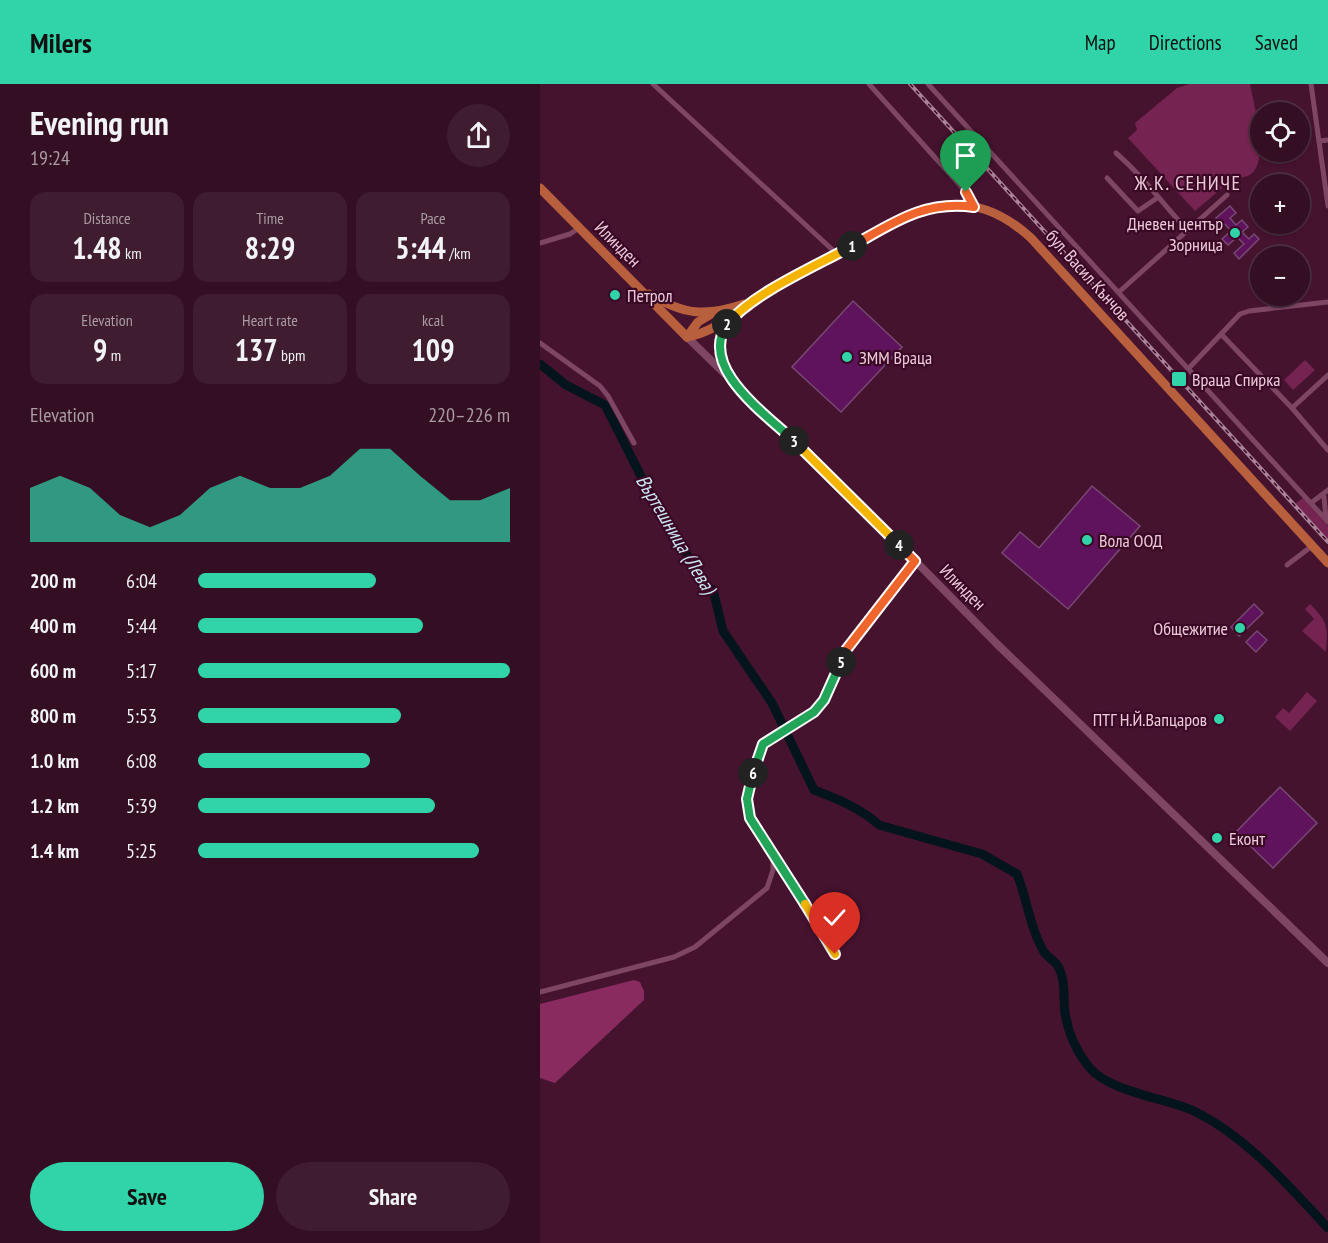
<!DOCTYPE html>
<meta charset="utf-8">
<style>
:root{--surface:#340e23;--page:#3f1c30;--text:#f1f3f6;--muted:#a99ca6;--line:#4e2e41;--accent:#31d4a9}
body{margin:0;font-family:"PT Sans Narrow",sans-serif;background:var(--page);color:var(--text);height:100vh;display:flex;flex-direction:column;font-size:22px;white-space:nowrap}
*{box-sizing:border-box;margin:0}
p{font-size:20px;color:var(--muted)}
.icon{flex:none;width:33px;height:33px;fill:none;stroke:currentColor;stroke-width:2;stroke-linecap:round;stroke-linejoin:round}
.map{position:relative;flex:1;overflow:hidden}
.drawer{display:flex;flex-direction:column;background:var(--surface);width:540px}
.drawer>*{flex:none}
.controls{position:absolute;left:710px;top:18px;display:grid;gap:12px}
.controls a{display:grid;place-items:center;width:60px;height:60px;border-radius:50%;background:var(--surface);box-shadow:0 2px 4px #0004,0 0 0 2px var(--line);font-size:30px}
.pin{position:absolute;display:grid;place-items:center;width:51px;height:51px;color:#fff;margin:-62px -26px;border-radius:50% 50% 50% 0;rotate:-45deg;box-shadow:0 0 6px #0007}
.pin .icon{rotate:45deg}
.km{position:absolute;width:30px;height:30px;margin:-15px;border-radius:50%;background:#222;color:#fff;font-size:16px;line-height:30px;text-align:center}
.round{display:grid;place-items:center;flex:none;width:63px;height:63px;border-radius:32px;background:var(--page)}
.overview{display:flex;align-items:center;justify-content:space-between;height:102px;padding:0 30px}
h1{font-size:33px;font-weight:700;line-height:45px}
.stats{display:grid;grid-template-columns:repeat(3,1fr);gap:9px;height:102px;padding:6px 30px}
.stats div{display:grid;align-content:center;border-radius:15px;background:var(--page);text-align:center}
.stats b{font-size:30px;font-weight:700}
.stats small{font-size:16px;font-weight:400}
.stats p{font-size:16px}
.chart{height:168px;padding:12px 30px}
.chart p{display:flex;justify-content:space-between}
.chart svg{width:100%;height:108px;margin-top:6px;fill:var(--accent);opacity:.7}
.action{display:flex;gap:12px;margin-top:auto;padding:12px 30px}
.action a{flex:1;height:69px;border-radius:36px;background:var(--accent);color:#111;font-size:24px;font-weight:700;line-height:69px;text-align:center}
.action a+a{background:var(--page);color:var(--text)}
ul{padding:0 30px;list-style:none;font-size:20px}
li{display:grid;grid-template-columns:96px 72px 1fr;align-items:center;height:45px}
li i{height:15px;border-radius:8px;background:var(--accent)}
header{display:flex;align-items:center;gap:36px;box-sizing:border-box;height:84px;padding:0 30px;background:var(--accent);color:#111}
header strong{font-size:28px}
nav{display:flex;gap:33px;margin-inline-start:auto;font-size:21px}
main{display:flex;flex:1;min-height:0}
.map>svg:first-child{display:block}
</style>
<header>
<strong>Milers</strong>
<nav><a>Map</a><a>Directions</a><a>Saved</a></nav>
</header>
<main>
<section class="drawer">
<div class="overview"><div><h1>Evening run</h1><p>19:24</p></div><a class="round"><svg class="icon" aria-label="share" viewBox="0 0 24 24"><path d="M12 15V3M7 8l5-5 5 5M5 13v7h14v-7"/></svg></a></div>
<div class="stats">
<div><p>Distance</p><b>1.48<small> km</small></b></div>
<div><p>Time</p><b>8:29</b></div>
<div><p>Pace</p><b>5:44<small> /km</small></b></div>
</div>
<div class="stats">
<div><p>Elevation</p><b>9<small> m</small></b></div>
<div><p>Heart rate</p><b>137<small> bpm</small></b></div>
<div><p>kcal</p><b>109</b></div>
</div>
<div class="chart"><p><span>Elevation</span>220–226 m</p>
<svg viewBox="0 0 160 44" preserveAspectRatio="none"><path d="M0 44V22L10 17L20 22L30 33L40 38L50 33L60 22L70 17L80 22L90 22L100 17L110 6L120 6L130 17L140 27L150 27L160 22V44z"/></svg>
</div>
<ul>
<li><b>200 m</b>6:04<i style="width:57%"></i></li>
<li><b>400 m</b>5:44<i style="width:72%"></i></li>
<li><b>600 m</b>5:17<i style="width:100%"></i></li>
<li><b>800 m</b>5:53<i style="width:65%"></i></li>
<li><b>1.0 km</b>6:08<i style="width:55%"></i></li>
<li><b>1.2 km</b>5:39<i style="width:76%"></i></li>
<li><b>1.4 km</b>5:25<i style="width:90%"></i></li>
</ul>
<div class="action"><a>Save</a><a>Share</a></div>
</section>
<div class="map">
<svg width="788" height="1159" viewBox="0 0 788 1159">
<rect width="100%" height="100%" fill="#46132f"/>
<g fill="#752350">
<path d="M649,0H710C714,22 737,100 695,93L655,127L588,54L597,46L595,39L637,4Z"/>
<polygon points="765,276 775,286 753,306 744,296"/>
<polygon points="763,414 788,442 788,456 755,420"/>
<path d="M770,520C788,538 788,542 786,568L762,547L774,535L765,525Z"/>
<polygon points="767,608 777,617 750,647 735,633 743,624 749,629"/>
</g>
<polygon fill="#892b5f" points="94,896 100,898 104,907 104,916 15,999 0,994 0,920"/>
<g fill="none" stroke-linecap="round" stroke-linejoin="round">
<path stroke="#04141c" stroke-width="9" d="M0,280L26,301L65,321L110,410L165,500L173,506L183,547L232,619L274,706C298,715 320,724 339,741L442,770L477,790C487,815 490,844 504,868C508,874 516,877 519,884C526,898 523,914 525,929C528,949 537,968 549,983C569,1008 626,1014 654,1027C707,1053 748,1101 788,1144"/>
</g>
<g fill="#60135d" stroke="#764972" stroke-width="1.5">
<polygon points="690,122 696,129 690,134 696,141 702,136 708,143 702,148 709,155 714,150 719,155 699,175 694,169 704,160 697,153 688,161 682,155 691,147 685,140 676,148 670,142 677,136 676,134"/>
<polygon points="313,217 362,263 301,328 252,283"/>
<polygon points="552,402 600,442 528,525 462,469 480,448 499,464"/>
<polygon points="714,520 723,529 699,552 691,543"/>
<polygon points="717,547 727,556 716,568 706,558"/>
<polygon points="740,703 777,739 733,784 696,748"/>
</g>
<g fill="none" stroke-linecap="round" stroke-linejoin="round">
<g stroke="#7e4662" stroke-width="5">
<polyline points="113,0 297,170"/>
<polyline points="329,0 426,108 434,123"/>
<polyline points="388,0 788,438"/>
<polyline points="771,0 788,122"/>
<polyline points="779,57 788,56"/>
<path d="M576,69C604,93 622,119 647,146"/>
<polyline points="567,94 598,127 617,114"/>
<polyline points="0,159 30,150 39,144"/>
<polyline points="579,208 687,111"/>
<polyline points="681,250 752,324 788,291"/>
<polyline points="0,259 60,302 68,312 94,359"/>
<polyline points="649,284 700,230 709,227 788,218"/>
<polyline points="752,324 788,366"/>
<polyline points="784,413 786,434"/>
<polyline points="771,419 788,406"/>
<polyline points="747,481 772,462"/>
<polyline points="295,870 211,734 207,715 209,702 223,660 274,628 284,616 306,566 375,477"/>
<polyline points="0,908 134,873 155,863 227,804 233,786 233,774"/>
</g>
<polyline stroke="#7e4662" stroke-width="8" points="147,253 341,442 457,560 788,879"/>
<g stroke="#b85f3d" stroke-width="9">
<polyline points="0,104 147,253"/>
<path d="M109,210C144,231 166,233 204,220"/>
<path d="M190,237C173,258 181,277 192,298"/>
<path d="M147,253C174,248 192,231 215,216C243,198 274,183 303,167C369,129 423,92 491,154L788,479"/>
<polyline points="147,253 158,238 173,229"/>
</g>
<g stroke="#ab8396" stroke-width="4">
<polyline id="rail" points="370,0 788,458"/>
</g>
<use href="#rail" stroke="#3a0825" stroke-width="1.5" stroke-dasharray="4.5" stroke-linecap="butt"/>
</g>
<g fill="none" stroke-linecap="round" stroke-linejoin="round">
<g stroke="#fff" stroke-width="12">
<path id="split-1" d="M312,162C353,139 384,116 434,123L426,108"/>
</g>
<g stroke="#fff" stroke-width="12">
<path id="split-2" d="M187,240C215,208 274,183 312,162"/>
</g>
<g stroke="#fff" stroke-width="12">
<path id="split-3" d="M187,240C158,284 226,330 254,357"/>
</g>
<g stroke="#fff" stroke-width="12">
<polyline id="split-4" points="254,357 359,461"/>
</g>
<g stroke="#fff" stroke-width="12">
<polyline id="split-5" points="301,578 306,566 375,477 359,461"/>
</g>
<g stroke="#fff" stroke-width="12">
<polyline id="split-6" points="213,689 223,660 274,628 284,616 301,578"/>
</g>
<g stroke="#fff" stroke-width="12">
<polyline id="split-7" points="213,689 207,715 210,734 265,820"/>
</g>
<g stroke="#fff" stroke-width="12">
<polyline id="split-8" points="265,820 295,870"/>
</g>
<use href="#split-1" stroke="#f0652b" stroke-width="8"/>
<use href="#split-2" stroke="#f5b400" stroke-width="8"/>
<use href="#split-3" stroke="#22a559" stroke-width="8"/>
<use href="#split-4" stroke="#f5b400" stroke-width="8"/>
<use href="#split-5" stroke="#f0652b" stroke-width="8"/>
<use href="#split-6" stroke="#22a559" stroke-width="8"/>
<use href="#split-7" stroke="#22a559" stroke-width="8"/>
<use href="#split-8" stroke="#f5b400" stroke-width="8"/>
</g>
<g fill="#31d4a9" stroke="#3a0825" stroke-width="2">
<circle cx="695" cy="149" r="6"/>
<circle cx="75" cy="211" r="6"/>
<circle cx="307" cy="273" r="6"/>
<rect x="631" y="287" width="16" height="16" rx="3"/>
<circle cx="547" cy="456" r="6"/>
<circle cx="700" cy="544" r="6"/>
<circle cx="679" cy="635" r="6"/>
<circle cx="677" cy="754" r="6"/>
</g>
<g text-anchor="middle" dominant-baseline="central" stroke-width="4.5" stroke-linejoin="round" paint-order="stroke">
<g font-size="18" fill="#eccbd9" stroke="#3a0825" text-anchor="start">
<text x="683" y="139" text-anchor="end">Дневен център<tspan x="683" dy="21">Зорница</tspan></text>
<text x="87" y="211">Петрол</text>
<text x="319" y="273">ЗММ Враца</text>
<text x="652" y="295">Враца Спирка</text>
<text x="559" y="456">Вола ООД</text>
<text x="688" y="544" text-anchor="end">Общежитие</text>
<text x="667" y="635" text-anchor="end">ПТГ Н.Й.Вапцаров</text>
<text x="689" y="754">Еконт</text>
</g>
<g font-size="18" fill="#eccbd9" stroke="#3a0825">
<text transform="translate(78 160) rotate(45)">Илинден</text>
<text transform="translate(548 191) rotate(48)">бул. Васил Кънчов</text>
<text transform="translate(423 503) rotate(45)">Илинден</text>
</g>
<g font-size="20" letter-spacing="1.5" fill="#eccbd9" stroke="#3a0825">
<text x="648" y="99">Ж.К. СЕНИЧЕ</text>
</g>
<g font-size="20" font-style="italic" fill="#cce6f4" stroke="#3a0825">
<text transform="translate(136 450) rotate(59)">Въртешница (Лева)</text>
</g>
</g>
</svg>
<div class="controls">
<a><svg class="icon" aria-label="locate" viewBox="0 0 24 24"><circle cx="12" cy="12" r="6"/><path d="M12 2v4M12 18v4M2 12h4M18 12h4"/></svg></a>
<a>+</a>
<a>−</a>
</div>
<div class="pin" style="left:426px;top:108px;background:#1e9e55"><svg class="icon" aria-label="arrive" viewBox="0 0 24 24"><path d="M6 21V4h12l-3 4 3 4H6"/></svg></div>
<div class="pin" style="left:295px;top:870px;background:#d93025"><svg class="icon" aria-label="check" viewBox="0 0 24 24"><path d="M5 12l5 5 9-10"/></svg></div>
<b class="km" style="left:312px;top:162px">1</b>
<b class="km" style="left:187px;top:240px">2</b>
<b class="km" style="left:254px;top:357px">3</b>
<b class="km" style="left:359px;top:461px">4</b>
<b class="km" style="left:301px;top:578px">5</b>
<b class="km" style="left:213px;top:689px">6</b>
</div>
</main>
